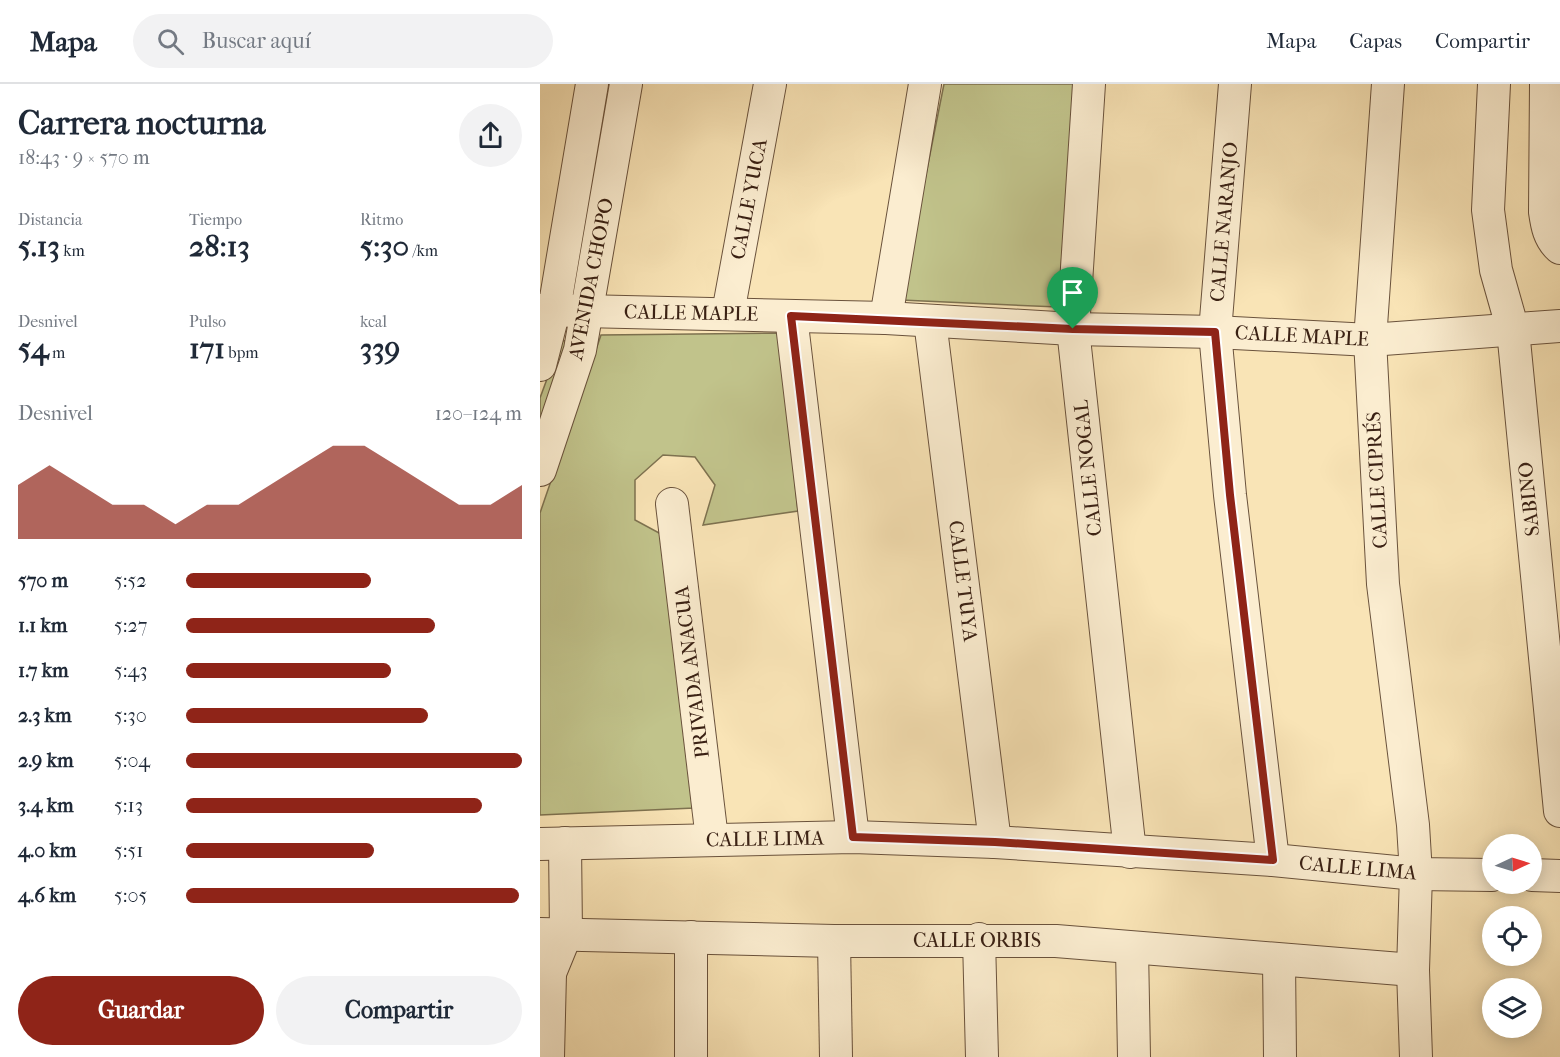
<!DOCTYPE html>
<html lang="es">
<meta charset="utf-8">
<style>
:root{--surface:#fff;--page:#f2f2f3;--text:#1f2937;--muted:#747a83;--line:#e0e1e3;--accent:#8f2418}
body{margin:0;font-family:"IM FELL French Canon",serif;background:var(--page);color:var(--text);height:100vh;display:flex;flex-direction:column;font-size:22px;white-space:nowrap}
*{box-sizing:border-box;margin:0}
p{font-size:20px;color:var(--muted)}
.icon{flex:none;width:33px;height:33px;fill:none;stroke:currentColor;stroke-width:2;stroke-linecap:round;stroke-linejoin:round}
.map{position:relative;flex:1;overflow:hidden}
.panel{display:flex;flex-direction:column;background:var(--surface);width:540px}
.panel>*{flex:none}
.needle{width:39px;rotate:86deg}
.fabs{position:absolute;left:942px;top:750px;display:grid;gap:12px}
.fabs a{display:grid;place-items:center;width:60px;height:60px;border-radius:50%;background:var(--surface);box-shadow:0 3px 15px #0003;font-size:30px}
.pin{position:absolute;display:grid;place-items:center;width:51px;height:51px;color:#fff;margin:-62px -26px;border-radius:50% 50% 50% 0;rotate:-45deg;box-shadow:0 0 6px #0007}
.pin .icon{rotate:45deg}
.round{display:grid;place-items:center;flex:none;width:63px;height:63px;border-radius:32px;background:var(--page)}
.headline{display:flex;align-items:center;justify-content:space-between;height:102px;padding:0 18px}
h1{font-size:33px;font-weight:700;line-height:45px}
.figures{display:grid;grid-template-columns:repeat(3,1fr);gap:9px;height:102px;padding:6px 18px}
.figures div{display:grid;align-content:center}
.figures b{font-size:30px;font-weight:700}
.figures small{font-size:16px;font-weight:400}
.figures p{font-size:16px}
.chart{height:168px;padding:12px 18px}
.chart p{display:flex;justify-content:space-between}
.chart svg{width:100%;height:108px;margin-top:6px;fill:var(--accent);opacity:.7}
.action{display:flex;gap:12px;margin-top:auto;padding:12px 18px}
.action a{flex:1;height:69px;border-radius:36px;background:var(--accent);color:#fff;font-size:24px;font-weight:700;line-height:69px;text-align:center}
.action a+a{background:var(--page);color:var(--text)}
ul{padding:0 18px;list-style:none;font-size:20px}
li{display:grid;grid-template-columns:96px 72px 1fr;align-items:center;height:45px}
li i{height:15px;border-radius:8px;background:var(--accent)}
header{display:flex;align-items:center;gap:36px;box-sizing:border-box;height:84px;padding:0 30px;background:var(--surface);border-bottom:2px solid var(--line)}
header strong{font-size:28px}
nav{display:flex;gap:33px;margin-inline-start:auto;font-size:21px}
.search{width:420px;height:54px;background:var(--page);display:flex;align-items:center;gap:15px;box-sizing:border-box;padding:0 21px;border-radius:33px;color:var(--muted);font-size:22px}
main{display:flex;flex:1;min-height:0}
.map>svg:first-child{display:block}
</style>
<header>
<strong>Mapa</strong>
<div class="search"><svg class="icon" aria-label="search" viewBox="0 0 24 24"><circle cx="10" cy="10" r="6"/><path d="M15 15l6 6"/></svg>Buscar aquí</div>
<nav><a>Mapa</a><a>Capas</a><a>Compartir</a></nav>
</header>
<main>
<section class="panel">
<div class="headline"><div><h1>Carrera nocturna</h1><p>18:43 · 9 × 570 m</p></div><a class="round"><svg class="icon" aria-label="share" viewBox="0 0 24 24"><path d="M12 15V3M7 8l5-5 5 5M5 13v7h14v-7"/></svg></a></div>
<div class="figures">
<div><p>Distancia</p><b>5.13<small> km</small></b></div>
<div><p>Tiempo</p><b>28:13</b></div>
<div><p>Ritmo</p><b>5:30<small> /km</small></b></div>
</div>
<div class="figures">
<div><p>Desnivel</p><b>54<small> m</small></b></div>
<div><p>Pulso</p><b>171<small> bpm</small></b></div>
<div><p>kcal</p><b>339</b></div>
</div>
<div class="chart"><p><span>Desnivel</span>120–124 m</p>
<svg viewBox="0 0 160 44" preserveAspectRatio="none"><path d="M0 44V22L10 14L20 22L30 30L40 30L50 38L60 30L70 30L80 22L90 14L100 6L110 6L120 14L130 22L140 30L150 30L160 22V44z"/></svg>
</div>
<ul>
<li><b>570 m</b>5:52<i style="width:55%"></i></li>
<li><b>1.1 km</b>5:27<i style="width:74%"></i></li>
<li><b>1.7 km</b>5:43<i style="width:61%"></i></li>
<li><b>2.3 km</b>5:30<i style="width:72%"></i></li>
<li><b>2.9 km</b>5:04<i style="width:100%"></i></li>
<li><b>3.4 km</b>5:13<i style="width:88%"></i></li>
<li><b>4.0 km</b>5:51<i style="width:56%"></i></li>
<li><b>4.6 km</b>5:05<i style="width:99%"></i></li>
</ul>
<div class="action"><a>Guardar</a><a>Compartir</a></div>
</section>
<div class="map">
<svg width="1020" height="973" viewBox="0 0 1020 973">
<rect width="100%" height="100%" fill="#f9e4b6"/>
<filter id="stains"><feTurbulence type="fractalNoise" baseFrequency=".00333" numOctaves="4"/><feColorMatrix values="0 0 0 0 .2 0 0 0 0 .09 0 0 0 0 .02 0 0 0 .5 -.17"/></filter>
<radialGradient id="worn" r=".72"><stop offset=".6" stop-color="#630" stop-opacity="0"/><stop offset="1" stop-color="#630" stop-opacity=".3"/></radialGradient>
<g fill="#c1c38b" stroke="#7e7250" stroke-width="1.5">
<polygon points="404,0 535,0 518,223 361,216"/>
<polygon points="239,249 258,427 163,441 175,401 155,373 123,371 95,396 95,436 121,450 154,724 0,731 0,429 61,251"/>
<polygon points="38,256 0,359 0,314 21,257"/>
</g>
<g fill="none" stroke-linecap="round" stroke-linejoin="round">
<g stroke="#6a523c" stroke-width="34">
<g id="minor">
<polyline points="549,0 533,245 590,768"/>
<polyline points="695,0 675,248 690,411 733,776"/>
<polyline points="848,0 830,256 843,500 873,741 876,790 873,886 876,973"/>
<polyline points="954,0 948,126 956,186 973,246 1020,727"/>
<path d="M1006,0L1005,128C1007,142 1009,154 1020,164"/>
<polyline points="0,226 346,234 533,245 675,248 830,256 1020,242"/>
<polyline points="188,229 230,0"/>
<polyline points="251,232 313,753"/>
<polyline points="346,234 385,0"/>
<polyline points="390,237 455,758"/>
<polyline points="0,281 14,226 52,0"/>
<polyline points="0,386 40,266 86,0"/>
<polyline points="132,420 172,755"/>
<polyline points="0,760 313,753 455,758 733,776 876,790 952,791"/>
<polyline points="992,791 1020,792"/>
<polyline points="0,850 294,857 516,857 873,886"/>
<polyline points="151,853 151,973"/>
<polyline points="439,855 442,973"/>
<polyline points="294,857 296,973"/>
<polyline points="592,864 594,973"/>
<polyline points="5,870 10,889 8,973"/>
<polyline points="739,876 740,973"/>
<polyline points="10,889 26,850 25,759"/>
</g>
</g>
<use href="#minor" stroke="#fbedd0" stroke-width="32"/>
</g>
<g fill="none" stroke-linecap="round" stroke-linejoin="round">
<g stroke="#fff" stroke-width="12">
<polygon id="route" points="251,232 533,245 675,248 690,411 733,776 455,758 313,753"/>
</g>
<use href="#route" stroke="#8f2418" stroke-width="8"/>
</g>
<g text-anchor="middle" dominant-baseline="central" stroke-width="5" stroke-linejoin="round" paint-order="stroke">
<g font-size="20" fill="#3a2114" stroke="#fbedd0">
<text transform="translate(209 115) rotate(-79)">CALLE YUCA</text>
<text transform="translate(684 138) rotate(-85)">CALLE NARANJO</text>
<text transform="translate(51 195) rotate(-79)">AVENIDA CHOPO</text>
<text transform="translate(151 229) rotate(1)">CALLE MAPLE</text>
<text transform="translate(762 252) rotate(3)">CALLE MAPLE</text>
<text transform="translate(548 384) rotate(-96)">CALLE NOGAL</text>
<text transform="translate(837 396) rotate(-93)">CALLE CIPRÉS</text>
<text transform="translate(989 415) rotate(-96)">SABINO</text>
<text transform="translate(423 497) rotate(83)">CALLE TUYA</text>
<text transform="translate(152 588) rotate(-97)">PRIVADA ANACUA</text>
<text transform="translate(225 755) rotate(-1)">CALLE LIMA</text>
<text transform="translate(818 784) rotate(5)">CALLE LIMA</text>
<text x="437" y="856">CALLE ORBIS</text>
</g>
</g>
<rect width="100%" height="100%" filter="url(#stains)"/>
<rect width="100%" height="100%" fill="url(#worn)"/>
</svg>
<div class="fabs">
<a><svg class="needle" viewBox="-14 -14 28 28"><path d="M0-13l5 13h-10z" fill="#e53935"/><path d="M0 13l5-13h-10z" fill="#747a83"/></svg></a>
<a><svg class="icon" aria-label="locate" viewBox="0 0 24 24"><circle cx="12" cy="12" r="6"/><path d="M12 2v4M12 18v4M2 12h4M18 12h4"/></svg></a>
<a><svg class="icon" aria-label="layers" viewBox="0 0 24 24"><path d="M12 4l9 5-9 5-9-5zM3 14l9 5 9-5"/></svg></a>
</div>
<div class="pin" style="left:533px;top:245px;background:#1e9e55"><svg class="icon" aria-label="arrive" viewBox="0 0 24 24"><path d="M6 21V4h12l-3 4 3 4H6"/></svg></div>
</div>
</main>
